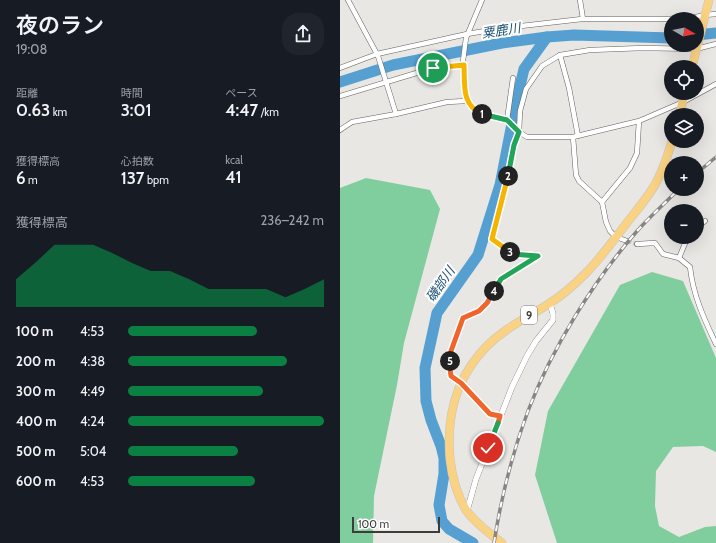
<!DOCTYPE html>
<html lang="ja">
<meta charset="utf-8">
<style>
:root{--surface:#171b24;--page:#20242c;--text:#f1f3f6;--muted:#9ea1a6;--accent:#0b8043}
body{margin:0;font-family:Cabin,"Noto Sans JP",sans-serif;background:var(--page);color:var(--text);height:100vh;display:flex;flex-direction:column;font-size:15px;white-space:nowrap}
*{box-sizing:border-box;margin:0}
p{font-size:13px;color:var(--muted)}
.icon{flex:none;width:22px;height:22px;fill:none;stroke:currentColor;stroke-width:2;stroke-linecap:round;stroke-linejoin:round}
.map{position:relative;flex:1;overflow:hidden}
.panel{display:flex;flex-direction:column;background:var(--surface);width:340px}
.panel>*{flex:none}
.needle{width:26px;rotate:100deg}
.tools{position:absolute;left:324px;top:12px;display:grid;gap:8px}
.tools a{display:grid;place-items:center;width:40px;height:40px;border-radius:50%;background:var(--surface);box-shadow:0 4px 16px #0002;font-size:20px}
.scale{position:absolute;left:12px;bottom:10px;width:88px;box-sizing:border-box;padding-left:4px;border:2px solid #3d3c3b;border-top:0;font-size:11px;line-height:14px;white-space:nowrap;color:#3d3c3b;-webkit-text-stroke:3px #fff;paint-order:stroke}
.pin{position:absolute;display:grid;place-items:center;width:34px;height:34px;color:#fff;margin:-17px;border:2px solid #fff;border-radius:50%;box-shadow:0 1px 4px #0007}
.km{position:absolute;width:20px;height:20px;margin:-10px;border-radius:50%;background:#222;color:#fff;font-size:11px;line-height:20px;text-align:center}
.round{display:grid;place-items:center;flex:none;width:42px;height:42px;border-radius:16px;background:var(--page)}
.summary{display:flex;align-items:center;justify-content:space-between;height:68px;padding:0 16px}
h1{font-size:22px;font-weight:600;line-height:30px}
.metrics{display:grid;grid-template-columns:repeat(3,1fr);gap:6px;height:68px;padding:4px 16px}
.metrics div{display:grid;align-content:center}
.metrics b{font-size:17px;font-weight:600}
.metrics small{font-size:11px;font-weight:400}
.metrics p{font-size:11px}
.chart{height:112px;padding:8px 16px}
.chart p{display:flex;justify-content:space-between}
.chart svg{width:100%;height:72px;margin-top:4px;fill:var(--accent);opacity:.7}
ul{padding:0 16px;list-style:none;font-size:13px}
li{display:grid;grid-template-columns:64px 48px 1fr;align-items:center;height:30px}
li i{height:10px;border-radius:5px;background:var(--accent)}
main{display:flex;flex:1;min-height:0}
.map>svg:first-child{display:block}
</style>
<main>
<section class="panel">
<div class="summary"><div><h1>夜のラン</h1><p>19:08</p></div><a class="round"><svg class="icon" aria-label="share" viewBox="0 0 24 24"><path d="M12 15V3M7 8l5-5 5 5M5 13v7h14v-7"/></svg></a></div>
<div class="metrics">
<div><p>距離</p><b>0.63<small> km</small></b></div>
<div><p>時間</p><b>3:01</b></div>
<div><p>ペース</p><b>4:47<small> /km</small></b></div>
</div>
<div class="metrics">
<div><p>獲得標高</p><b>6<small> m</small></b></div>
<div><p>心拍数</p><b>137<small> bpm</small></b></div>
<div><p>kcal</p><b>41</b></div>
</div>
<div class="chart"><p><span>獲得標高</span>236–242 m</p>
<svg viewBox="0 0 160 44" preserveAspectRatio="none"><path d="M0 44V27L10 17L20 6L30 6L40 6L50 11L60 17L70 22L80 22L90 27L100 33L110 33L120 33L130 33L140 38L150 33L160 27V44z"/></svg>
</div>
<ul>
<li><b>100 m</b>4:53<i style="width:66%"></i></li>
<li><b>200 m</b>4:38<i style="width:81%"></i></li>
<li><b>300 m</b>4:49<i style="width:69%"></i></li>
<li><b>400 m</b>4:24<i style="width:100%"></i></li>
<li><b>500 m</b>5:04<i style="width:56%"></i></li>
<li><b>600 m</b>4:53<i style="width:65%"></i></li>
</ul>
</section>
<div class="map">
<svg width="376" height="543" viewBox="0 0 376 543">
<rect width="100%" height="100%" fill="#e9e7e4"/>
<g fill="#80ce9e">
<polygon points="26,178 90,190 100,209 64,343 57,385 34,496 33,543 0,543 0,188"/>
<polygon points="312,272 343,281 376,358 376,452 363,446 333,447 316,471 315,506 319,526 339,537 365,527 376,526 376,543 217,543 195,475 208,411 280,285"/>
</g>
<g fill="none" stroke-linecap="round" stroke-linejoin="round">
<g stroke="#569fd1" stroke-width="11">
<polyline points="357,35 376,33"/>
<polyline points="0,82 53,65 162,43 207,37 234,35 331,38"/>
<polyline points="133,543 109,529 102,521 99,505 104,474 104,458 101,446 91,420 86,401 85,368 97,313 138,255 160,185 176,103 184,69 207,37"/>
</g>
<polyline stroke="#c7c5c2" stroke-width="4.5" stroke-dasharray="4.5 2" stroke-linecap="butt" points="287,241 297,244"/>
<g stroke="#62615e" stroke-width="5.5">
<g id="minor">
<polyline points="8,0 38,56 56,114"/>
<polyline points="142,0 126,38 123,61 126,101 132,108 140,113 167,120 179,132 187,137 233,137 299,121 343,102 376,84"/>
<polyline points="240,0 243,19"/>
<polyline points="346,19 365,15 376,14"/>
<polyline points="220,55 229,88 238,136"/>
<polyline points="0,68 37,54 127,34 163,28 242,19 332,19"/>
<polyline points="0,96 93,68 124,65"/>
<polyline points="167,120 173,78"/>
<polyline points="0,130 12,122 56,114 107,102 126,101"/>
<polyline points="233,137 236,175 239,181 262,202 266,222 270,231 276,237 287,241"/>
<polyline points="262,202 290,168 297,153 299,121"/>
<polyline points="357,227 365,221"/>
<path d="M297,244L315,243L323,254L339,258L350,267C353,295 364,319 376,344"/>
<polyline points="339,258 346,241 349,237"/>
<path d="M161,416L150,413L121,383L111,376C107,356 116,337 123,318L139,311L147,303L161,279L198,256L171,254L152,239L174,145L179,132L180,111L186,89L202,66L220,55L250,50L303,48L356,49L376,44"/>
</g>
</g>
<g stroke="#62615e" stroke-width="6">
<polyline id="tertiary" points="127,511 136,479 172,387 187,356 196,341 213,320 213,314 210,303"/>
</g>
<g stroke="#c5c4c4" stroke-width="9">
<g id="trunk">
<polyline points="352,67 369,0"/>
<polyline points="339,115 345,93"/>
<path d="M162,543C150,534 134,522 126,510C117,495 112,477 110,459C106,415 116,377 148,345C166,327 189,317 210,303C223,295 234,285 245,274C258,261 269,246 280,232C290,218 303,204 313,188C322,174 327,158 332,141"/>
</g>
</g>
<use href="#minor" stroke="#fff" stroke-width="4.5"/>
<use href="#tertiary" stroke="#fff" stroke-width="5.5"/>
<use href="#trunk" stroke="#fad283" stroke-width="8"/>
<g stroke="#878583" stroke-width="3.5">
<g id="rail">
<polyline points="357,173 376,157"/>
<path d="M154,543C161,498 172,454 188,411C212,348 254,280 298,230C311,216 325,203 339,189"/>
</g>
</g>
<use href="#rail" stroke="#fff" stroke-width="2" stroke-dasharray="6" stroke-linecap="butt"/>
</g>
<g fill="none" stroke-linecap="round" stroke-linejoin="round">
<g stroke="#fff" stroke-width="8">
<path id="split-1" d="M93,68L124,65C125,84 121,105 142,114"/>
</g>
<g stroke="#fff" stroke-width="8">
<polyline id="split-2" points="142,114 167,120 179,132 174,145 168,176"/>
</g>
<g stroke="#fff" stroke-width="8">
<polyline id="split-3" points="168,176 152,239 170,252"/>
</g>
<g stroke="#fff" stroke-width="8">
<polyline id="split-4" points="154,291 161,279 198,256 171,254 170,252"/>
</g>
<g stroke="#fff" stroke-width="8">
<polyline id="split-5" points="110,361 111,351 123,318 139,311 147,303 154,291"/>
</g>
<g stroke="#fff" stroke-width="8">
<polyline id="split-6" points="110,361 110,369 111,376 121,383 150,414 160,416 158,423"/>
</g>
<g stroke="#fff" stroke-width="8">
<polyline id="split-7" points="148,448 158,423"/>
</g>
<use href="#split-1" stroke="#f5b400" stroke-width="5"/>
<use href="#split-2" stroke="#22a559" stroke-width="5"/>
<use href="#split-3" stroke="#f5b400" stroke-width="5"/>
<use href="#split-4" stroke="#22a559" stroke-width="5"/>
<use href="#split-5" stroke="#f0652b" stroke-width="5"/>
<use href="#split-6" stroke="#f0652b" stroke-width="5"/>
<use href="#split-7" stroke="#22a559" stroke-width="5"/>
</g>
<g text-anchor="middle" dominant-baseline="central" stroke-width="4" stroke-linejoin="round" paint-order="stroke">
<rect fill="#fff" stroke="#777676" stroke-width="1" x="181" y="306" width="16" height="18" rx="3"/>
<g font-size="11" font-weight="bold" fill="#3d3c3b">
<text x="189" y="315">9</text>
</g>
<g font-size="13" font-style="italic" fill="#1b5174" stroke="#fff">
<text transform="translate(161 30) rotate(-9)">粟鹿川</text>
<text transform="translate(100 284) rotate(-55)">磯部川</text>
</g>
</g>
</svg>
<div class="tools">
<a><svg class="needle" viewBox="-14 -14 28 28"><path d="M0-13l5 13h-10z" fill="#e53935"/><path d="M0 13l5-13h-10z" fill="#9ea1a6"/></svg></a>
<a><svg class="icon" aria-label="locate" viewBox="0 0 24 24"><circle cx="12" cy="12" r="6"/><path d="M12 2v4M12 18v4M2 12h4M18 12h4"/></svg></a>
<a><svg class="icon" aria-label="layers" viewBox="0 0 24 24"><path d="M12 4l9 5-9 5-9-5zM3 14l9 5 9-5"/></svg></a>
<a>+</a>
<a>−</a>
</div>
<div class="scale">100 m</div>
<div class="pin" style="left:93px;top:68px;background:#1e9e55"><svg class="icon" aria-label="arrive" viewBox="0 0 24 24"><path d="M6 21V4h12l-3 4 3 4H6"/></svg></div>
<div class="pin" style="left:148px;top:448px;background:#d93025"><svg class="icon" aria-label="check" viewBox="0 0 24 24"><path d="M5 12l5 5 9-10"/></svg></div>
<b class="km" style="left:142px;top:114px">1</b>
<b class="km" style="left:168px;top:176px">2</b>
<b class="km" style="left:170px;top:252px">3</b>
<b class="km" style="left:154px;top:291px">4</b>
<b class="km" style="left:110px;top:361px">5</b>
</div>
</main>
